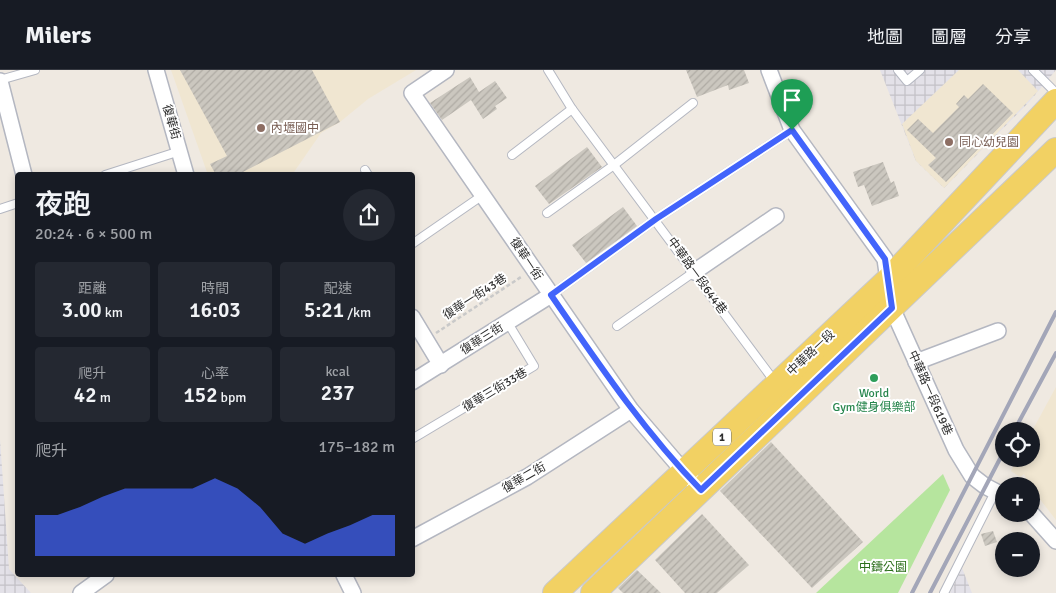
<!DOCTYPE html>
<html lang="zh-TW">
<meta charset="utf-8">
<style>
:root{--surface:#171b24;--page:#242831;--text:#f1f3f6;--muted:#9ea1a6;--line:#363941;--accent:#4264fb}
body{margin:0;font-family:Signika,"Noto Sans TC",sans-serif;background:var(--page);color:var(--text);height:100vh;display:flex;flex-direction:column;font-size:19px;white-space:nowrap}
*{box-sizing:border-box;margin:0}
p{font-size:16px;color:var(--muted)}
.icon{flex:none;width:28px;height:28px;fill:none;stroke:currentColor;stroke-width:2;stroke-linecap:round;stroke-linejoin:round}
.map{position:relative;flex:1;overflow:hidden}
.details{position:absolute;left:15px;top:102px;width:400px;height:405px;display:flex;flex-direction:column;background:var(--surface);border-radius:5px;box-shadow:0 2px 8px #0003}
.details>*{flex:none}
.controls{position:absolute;left:995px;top:352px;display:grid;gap:10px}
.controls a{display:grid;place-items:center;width:45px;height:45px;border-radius:50%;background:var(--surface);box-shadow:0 2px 8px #0003;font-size:25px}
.pin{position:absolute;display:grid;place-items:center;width:42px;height:42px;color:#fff;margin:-51px -21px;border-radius:50% 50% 50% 0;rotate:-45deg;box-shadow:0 0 5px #0007}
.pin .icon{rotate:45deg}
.round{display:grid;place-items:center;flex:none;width:52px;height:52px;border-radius:26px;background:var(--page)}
.headline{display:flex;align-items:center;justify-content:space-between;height:85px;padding:0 20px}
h1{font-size:28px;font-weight:600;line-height:38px}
.figures{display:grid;grid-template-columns:repeat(3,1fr);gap:8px;height:85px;padding:5px 20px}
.figures div{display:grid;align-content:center;border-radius:5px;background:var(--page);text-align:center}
.figures b{font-size:21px;font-weight:600}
.figures small{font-size:14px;font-weight:400}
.figures p{font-size:14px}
.chart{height:140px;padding:10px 20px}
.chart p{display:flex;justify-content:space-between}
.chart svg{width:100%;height:90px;margin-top:5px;fill:var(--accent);opacity:.7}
header{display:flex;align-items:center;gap:30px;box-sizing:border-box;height:70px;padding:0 25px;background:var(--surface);border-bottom:1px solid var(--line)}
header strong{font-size:24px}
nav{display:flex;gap:28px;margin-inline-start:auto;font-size:18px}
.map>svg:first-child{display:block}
</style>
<header>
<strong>Milers</strong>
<nav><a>地圖</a><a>圖層</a><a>分享</a></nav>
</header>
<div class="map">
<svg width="1056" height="523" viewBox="0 0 1056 523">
<defs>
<pattern id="industrial-grid" width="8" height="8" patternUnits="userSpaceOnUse" patternTransform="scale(1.25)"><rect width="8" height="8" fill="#e3e1e8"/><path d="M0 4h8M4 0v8" fill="none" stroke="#c3c1c7"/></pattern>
<pattern id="building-hatch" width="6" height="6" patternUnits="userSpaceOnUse" patternTransform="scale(1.25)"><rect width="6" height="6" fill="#cbc7bf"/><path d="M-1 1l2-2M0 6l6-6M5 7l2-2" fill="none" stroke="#afaba4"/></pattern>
</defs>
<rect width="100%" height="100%" fill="#efe9e1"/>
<g fill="url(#industrial-grid)">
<polygon points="880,0 1056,0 1029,32 944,118 916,91"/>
<polygon points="0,369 9,499 31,523 0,523"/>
<polygon points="962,498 972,523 950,523"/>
</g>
<g fill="#f0e6d1">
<polygon points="171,0 416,0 368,29 340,52 321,63 292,105 208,105"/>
<polygon points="959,0 1018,0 1038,21 944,118 916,91 902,54"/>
<polygon points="1056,317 1056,450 1032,419 1024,404 1020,407 1011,401 1017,389 1031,389 1031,363"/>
</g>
<polygon fill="#b6e59e" points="943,404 950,420 898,523 816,523"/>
<g fill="url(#building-hatch)">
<polygon points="180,0 312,0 340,52 237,105 216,105 210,94 227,86"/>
<polygon points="686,0 744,0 749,13 729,20 728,15 697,27"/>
<polygon points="470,7 479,22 495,11 507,28 495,36 497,39 483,49 471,30 442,50 430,33"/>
<polygon points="983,14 1013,43 946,112 928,95 936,88 907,60 918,49 933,63 959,37 956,34 964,25 968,29"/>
<polygon points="587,77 602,97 549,134 535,116"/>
<polygon points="883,92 891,113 894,111 899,126 872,136 864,115 858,117 853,102"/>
<polygon points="623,137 637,156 586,193 572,175"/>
<polygon points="771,372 863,472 812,518 720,421"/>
<polygon points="702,444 749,495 717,523 685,523 655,490"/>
<polygon points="993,461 997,472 985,476 981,464"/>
<polygon points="637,500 661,523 623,523 618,518"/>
</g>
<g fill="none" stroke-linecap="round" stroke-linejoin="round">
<g stroke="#b4b7c1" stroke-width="10">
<g id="lane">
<polyline points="548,0 572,39 775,312"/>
<polyline points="898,0 907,11 920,0"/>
<polyline points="1033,0 1056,23"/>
<polyline points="0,10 35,0"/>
<polyline points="512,85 572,39"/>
<polyline points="365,100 368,105"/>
<polyline points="105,105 180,81"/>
<polyline points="0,139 18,133"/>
<polyline points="547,143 614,95 693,33"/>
<polyline points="412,174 483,125"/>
<polyline points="551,225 656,149 792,60"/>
<polyline points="617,256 694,202"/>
<polyline points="412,369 534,296 508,253"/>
<polyline points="944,523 995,422"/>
</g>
</g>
<g stroke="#b4b7c1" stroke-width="18">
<g id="street">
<polyline points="156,0 186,105"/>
<polyline points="446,0 412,23 631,340 685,403 701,419"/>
<polyline points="769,0 792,60 885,189 892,238 956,380 972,406 985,416 1004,426"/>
<polyline points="0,11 24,105"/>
<polyline points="694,202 776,146"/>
<polyline points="412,247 441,295"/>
<polyline points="916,292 998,261"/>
<polyline points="412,312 551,225"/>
<polyline points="1031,443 1056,471"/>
<polyline points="412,469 527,407 631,340"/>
<polyline points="344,505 353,523"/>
<polyline points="81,523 106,505"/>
</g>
</g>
<g stroke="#c9c9c9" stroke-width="26">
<g id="primary">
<polyline points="555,523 887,211 1056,31"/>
<polyline points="593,523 1056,80"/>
</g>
</g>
<polyline stroke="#c9c9c9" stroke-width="2.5" stroke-dasharray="4 2.5" stroke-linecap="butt" points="436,263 521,207"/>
<use href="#lane" stroke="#fff" stroke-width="8"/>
<use href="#street" stroke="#fff" stroke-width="15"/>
<use href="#primary" stroke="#f2d163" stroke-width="24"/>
<g stroke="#a3a6b8" stroke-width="4">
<polyline points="1014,361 1056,283"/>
<polyline points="912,523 1056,242"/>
<polyline points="930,523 1004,381"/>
</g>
</g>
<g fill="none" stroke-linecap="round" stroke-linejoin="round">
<g stroke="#fff" stroke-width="10">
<path id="route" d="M792,60L885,189L892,238L701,420C643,360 598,293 551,225L656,149Z"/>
</g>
<use href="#route" stroke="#4264fb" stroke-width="6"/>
</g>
<g fill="#8d6e63" stroke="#fff" stroke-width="2">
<circle cx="261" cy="58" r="5"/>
<circle cx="949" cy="72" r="5"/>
</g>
<circle fill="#2e9e5b" stroke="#fff" stroke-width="2" cx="874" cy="308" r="5"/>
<g text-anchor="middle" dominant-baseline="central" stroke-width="4" stroke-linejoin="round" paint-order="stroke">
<rect fill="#fff" stroke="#6d6d6d" stroke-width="1" x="713" y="358.5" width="18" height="17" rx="4"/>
<g font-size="11" font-weight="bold" fill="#2e2e2e">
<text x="722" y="367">1</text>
</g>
<g font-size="12" fill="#2e2e2e" stroke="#fff">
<text transform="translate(171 52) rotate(74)">復華街</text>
<text transform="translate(526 189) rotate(56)">復華一街</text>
<text transform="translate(697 206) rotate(54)">中華路一段644巷</text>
<text transform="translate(475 227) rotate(-33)">復華一街43巷</text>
<text transform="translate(482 269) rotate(-32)">復華三街</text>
<text transform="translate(811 283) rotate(-43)">中華路一段</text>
<text transform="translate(495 320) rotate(-31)">復華三街33巷</text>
<text transform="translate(930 323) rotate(66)">中華路一段619巷</text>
<text transform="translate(524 408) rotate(-30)">復華二街</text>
</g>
<g font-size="12" fill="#785e54" stroke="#fff" text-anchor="start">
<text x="271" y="58">內壢國中</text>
<text x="959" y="72">同心幼兒園</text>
</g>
<g font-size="12" fill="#27864d" stroke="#fff">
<text x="874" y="323">World<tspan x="874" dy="14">Gym健身俱樂部</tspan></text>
</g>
<g font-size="12" fill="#2c6e1b" stroke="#fff">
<text x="883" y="497">中鑄公園</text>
</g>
</g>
</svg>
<div class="controls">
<a><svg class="icon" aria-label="locate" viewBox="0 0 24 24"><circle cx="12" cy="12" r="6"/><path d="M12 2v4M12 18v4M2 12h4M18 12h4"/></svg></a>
<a>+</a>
<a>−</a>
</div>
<div class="pin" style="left:792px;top:60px;background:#1e9e55"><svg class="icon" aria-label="arrive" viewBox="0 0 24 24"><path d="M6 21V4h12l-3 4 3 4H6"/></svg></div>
<section class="details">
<div class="headline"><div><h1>夜跑</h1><p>20:24 · 6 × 500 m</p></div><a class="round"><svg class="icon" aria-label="share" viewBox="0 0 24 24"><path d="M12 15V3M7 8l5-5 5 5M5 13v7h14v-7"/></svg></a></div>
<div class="figures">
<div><p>距離</p><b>3.00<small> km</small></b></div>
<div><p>時間</p><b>16:03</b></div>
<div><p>配速</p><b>5:21<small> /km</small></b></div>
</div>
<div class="figures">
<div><p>爬升</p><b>42<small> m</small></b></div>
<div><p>心率</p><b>152<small> bpm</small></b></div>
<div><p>kcal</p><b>237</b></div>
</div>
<div class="chart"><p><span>爬升</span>175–182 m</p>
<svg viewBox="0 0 160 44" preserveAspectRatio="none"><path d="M0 44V24L10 24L20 20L30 15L40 11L50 11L60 11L70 11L80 6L90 11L100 20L110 33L120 38L130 33L140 29L150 24L160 24V44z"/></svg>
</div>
</section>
</div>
